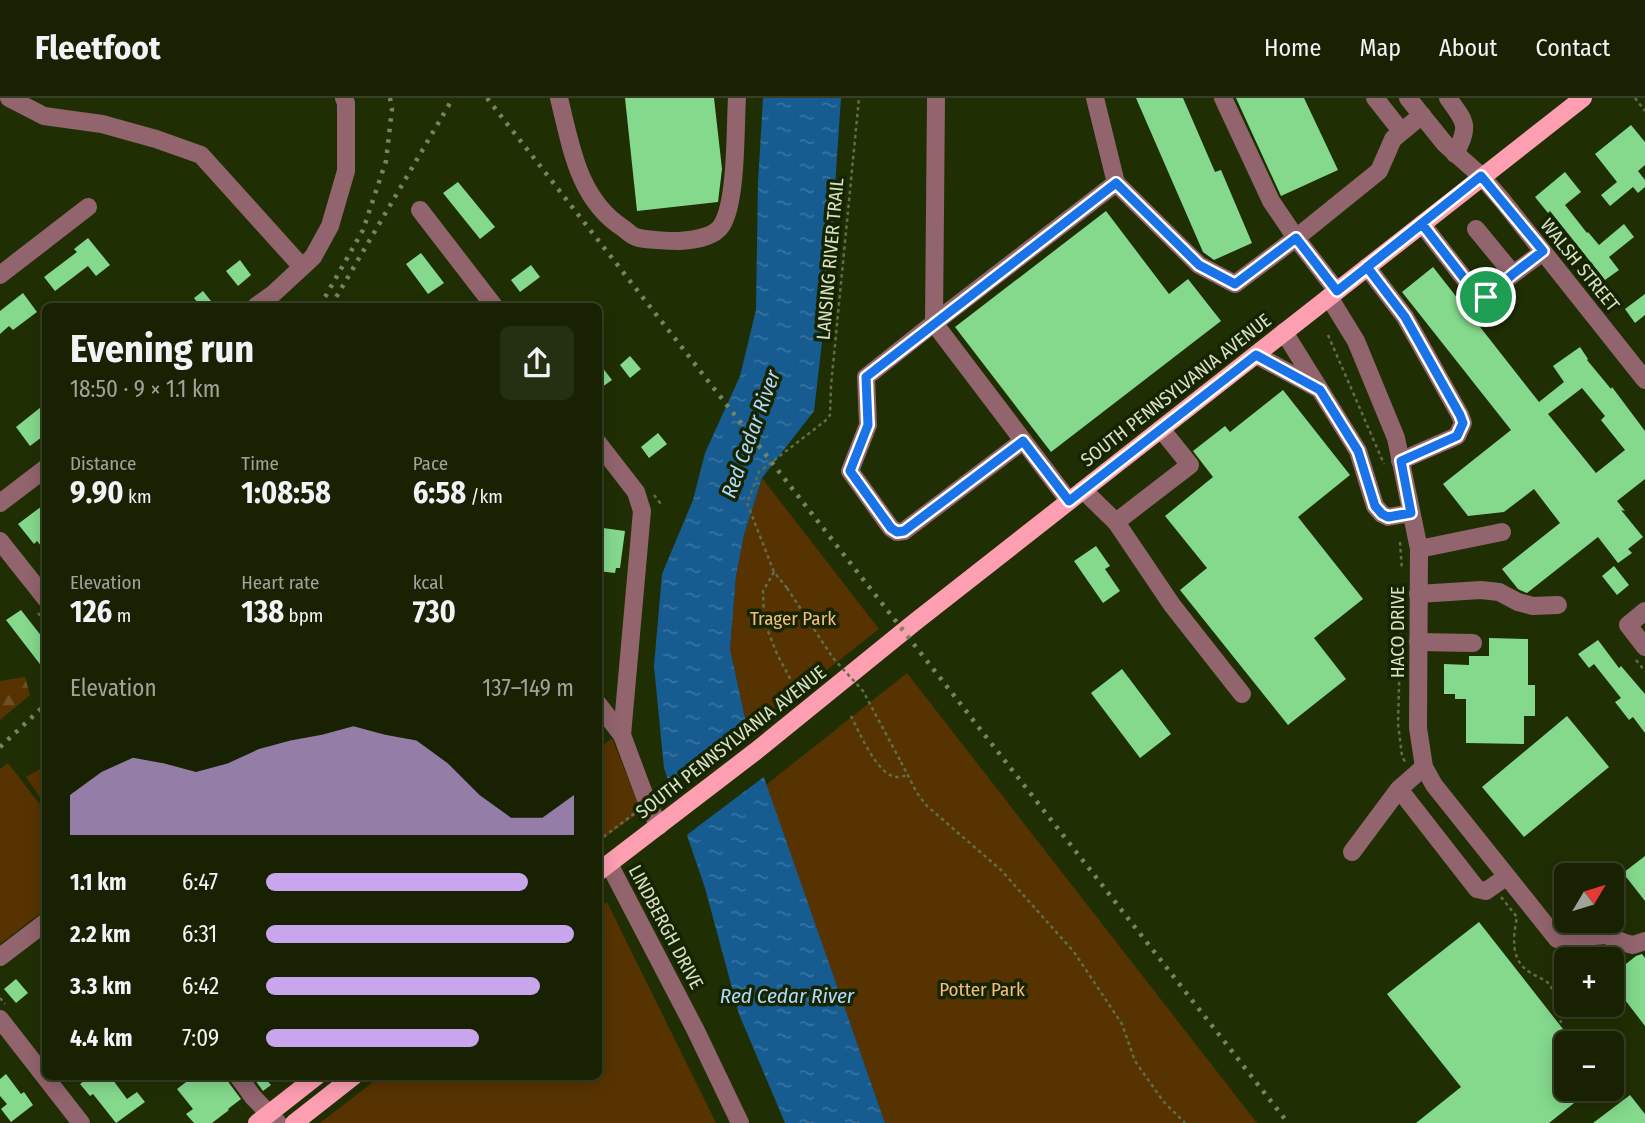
<!DOCTYPE html>
<meta charset="utf-8">
<style>
:root{--surface:#182203;--page:#252f12;--text:#f1f3f6;--muted:#9fa49a;--line:#363f25;--accent:#c9a5ee}
body{margin:0;font-family:"Fira Sans Condensed",sans-serif;background:var(--page);color:var(--text);height:100vh;display:flex;flex-direction:column;font-size:26px;white-space:nowrap}
*{box-sizing:border-box;margin:0}
p{font-size:23px;color:var(--muted)}
.icon{flex:none;width:38px;height:38px;fill:none;stroke:currentColor;stroke-width:2;stroke-linecap:round;stroke-linejoin:round}
.map{position:relative;flex:1;overflow:hidden}
.side{position:absolute;left:42px;top:205px;width:560px;height:777px;display:flex;flex-direction:column;background:var(--surface);border-radius:10px;box-shadow:0 4px 18px #0003,0 0 0 2px var(--line)}
.side>*{flex:none}
.needle{width:46px;rotate:52deg}
.buttons{position:absolute;left:1554px;top:765px;display:grid;gap:14px}
.buttons a{display:grid;place-items:center;width:70px;height:70px;border-radius:10px;background:var(--surface);box-shadow:0 4px 18px #0003,0 0 0 2px var(--line);font-size:35px}
.pin{position:absolute;display:grid;place-items:center;width:60px;height:60px;color:#fff;margin:-30px;border:4px solid #fff;border-radius:50%;box-shadow:0 2px 7px #0007}
.round{display:grid;place-items:center;flex:none;width:74px;height:74px;border-radius:10px;background:var(--page)}
.head{display:flex;align-items:center;justify-content:space-between;height:119px;padding:0 28px}
h1{font-size:38px;font-weight:700;line-height:52px}
.metrics{display:grid;grid-template-columns:repeat(3,1fr);gap:10px;height:119px;padding:7px 28px}
.metrics div{display:grid;align-content:center}
.metrics b{font-size:30px;font-weight:700}
.metrics small{font-size:19px;font-weight:400}
.metrics p{font-size:19px}
.chart{height:196px;padding:14px 28px}
.chart p{display:flex;justify-content:space-between}
.chart svg{width:100%;height:126px;margin-top:7px;fill:var(--accent);opacity:.7}
ul{padding:0 28px;list-style:none;font-size:23px}
li{display:grid;grid-template-columns:112px 84px 1fr;align-items:center;height:52px}
li i{height:18px;border-radius:9px;background:var(--accent)}
header{display:flex;align-items:center;gap:42px;box-sizing:border-box;height:98px;padding:0 35px;background:var(--surface);border-bottom:2px solid var(--line)}
header strong{font-size:33px}
nav{display:flex;gap:38px;margin-inline-start:auto;font-size:24px}
.map>svg:first-child{display:block}
</style>
<header>
<strong>Fleetfoot</strong>
<nav><a>Home</a><a>Map</a><a>About</a><a>Contact</a></nav>
</header>
<div class="map">
<svg width="1645" height="1025" viewBox="0 0 1645 1025">
<defs>
<pattern id="forest-firs" width="22" height="20" patternUnits="userSpaceOnUse" patternTransform="scale(1.75)"><rect width="22" height="20" fill="#573301"/><path d="M5 1l3.5 6h-7zM16 11l3.5 6h-7z" fill="#6e5025"/></pattern>
<pattern id="water-ripples" width="26" height="14" patternUnits="userSpaceOnUse" patternTransform="scale(1.75)"><rect width="26" height="14" fill="#175c91"/><path d="M2 4q2-2 4 0t4 0M15 11q2-2 4 0t4 0" fill="none" stroke="#38739f"/></pattern>
</defs>
<rect width="100%" height="100%" fill="#202e04"/>
<polygon fill="url(#forest-firs)" points="25,579 30,597 0,622 0,583"/>
<g fill="#573301">
<polygon points="762,380 879,531 748,634 730,551 736,478 744,437"/>
<polygon points="907,575 1257,1025 885,1025 766,687"/>
<polygon points="612,640 641,713 599,744 599,651"/>
<polygon points="8,665 45,713 46,811 0,846 0,671"/>
<polygon points="40,671 45,679 45,698 41,701 26,679"/>
<polygon points="607,804 716,1025 320,1025 381,978 598,978 598,810"/>
</g>
<polygon fill="url(#water-ripples)" points="763,0 841,0 828,192 814,313 762,380 744,437 736,478 730,551 748,634 885,1025 785,1025 739,916 705,790 664,670 654,568 662,476 693,402 705,355 740,278 756,212 758,84"/>
<polygon fill="#202e04" points="748,628 765,678 684,739 667,690"/>
<g fill="#84d98d" fill-rule="evenodd">
<polygon points="625,0 714,0 722,71 718,104 637,113"/>
<polygon points="1136,0 1183,0 1215,74 1221,72 1252,145 1214,162 1203,154"/>
<polygon points="1236,0 1304,0 1338,72 1281,98"/>
<polygon points="1631,27 1645,44 1645,67 1638,73 1645,82 1645,89 1638,95 1633,89 1610,108 1601,97 1617,84 1595,56"/>
<polygon points="1565,74 1581,94 1565,107 1587,135 1588,134 1599,147 1624,126 1634,139 1609,159 1619,172 1605,182 1550,113 1548,115 1535,99"/>
<polygon points="458,84 495,129 480,141 443,95"/>
<polygon points="1106,113 1169,196 1188,181 1221,223 1051,354 955,229"/>
<polygon points="88,140 110,167 96,178 88,168 55,193 44,179 77,154 74,151"/>
<polygon points="421,155 444,185 428,196 406,166"/>
<polygon points="240,162 251,177 238,188 226,173"/>
<polygon points="531,167 540,179 520,194 511,182"/>
<path d="M1433,169L1539,304L1564,284L1553,268L1580,249L1588,261L1587,262L1611,291L1612,289L1645,333V381L1617,403L1625,413L1621,412L1643,439L1628,451L1632,455L1618,465L1598,439L1527,495L1522,493L1518,491L1502,471L1560,425L1534,391L1504,414L1468,418L1443,386L1511,332L1402,194ZM1582,290L1605,318L1601,322L1625,352L1596,375L1548,316Z"/>
<polygon points="203,193 215,208 200,208 194,200"/>
<polygon points="23,195 37,214 13,232 9,228 0,236 0,213"/>
<polygon points="1645,196 1645,217 1635,225 1625,211"/>
<polygon points="630,258 641,271 630,280 620,267"/>
<polygon points="598,264 612,282 598,292"/>
<polygon points="1283,292 1350,377 1298,419 1363,501 1314,540 1346,581 1288,627 1180,492 1207,470 1165,418 1213,379 1193,353 1225,328 1230,334"/>
<polygon points="46,305 46,336 30,348 16,329"/>
<polygon points="658,335 667,346 649,360 641,349"/>
<polygon points="46,405 46,454 37,443 34,446 18,426"/>
<polygon points="603,430 625,433 620,470 616,470 615,475 598,473 598,458"/>
<polygon points="1096,448 1110,468 1105,471 1120,493 1103,505 1074,463"/>
<polygon points="1614,468 1629,487 1617,497 1602,478"/>
<polygon points="21,512 46,544 46,574 6,522"/>
<polygon points="1489,540 1528,541 1528,587 1535,587 1535,618 1524,618 1524,646 1466,645 1466,601 1455,601 1455,596 1444,596 1444,566 1469,567 1469,558 1489,558"/>
<polygon points="1598,542 1619,570 1621,568 1645,596 1645,635 1633,619 1629,622 1615,604 1621,600 1594,566 1589,570 1578,556"/>
<polygon points="1122,571 1171,636 1140,660 1091,595"/>
<polygon points="1567,618 1609,669 1524,739 1482,689"/>
<polygon points="1645,758 1645,803 1623,775"/>
<polygon points="1479,824 1574,945 1566,945 1566,990 1593,990 1549,1025 1416,1025 1461,989 1387,896"/>
<polygon points="1642,856 1645,860 1645,928 1612,885 1612,877 1636,858"/>
<polygon points="16,881 28,895 16,905 4,891"/>
<polygon points="6,976 21,996 24,994 33,1007 11,1024 1,1011 7,1006 0,998 0,981"/>
<polygon points="91,978 110,978 127,1001 137,994 145,1004 116,1025 93,996 90,998 80,986"/>
<polygon points="194,978 208,978 211,983 217,978 227,978 229,985 241,1001 228,1011 229,1012 212,1025 194,1025 186,1016 193,1011 177,991"/>
<polygon points="252,978 263,978 271,987 263,993"/>
<polygon points="1630,997 1645,1016 1645,1025 1593,1025"/>
</g>
<g fill="none" stroke-linecap="round" stroke-linejoin="round">
<g stroke="#616e4b" stroke-width="2.5" stroke-dasharray="3.5 3.5" stroke-linecap="butt">
<polyline points="1635,0 1645,13"/>
<polyline points="1328,237 1384,366"/>
<polyline points="654,397 660,405 657,407"/>
<polyline points="1400,444 1402,472"/>
<polyline points="774,474 763,493 764,523 777,556 793,586"/>
<polyline points="787,490 774,474 747,405 759,374 825,323 830,317 831,288 859,0"/>
<polyline points="1401,514 1398,626 1402,658 1405,664"/>
<polyline points="38,515 46,524"/>
<polyline points="1636,562 1645,573"/>
<path d="M851,618C859,633 877,678 897,679C900,679 904,678 908,677"/>
<polyline points="901,664 917,695 927,708 1001,772 1074,854 1122,926 1135,963 1163,1003 1185,1025"/>
<polyline points="598,743 635,715"/>
<path d="M1501,799L1517,819C1513,840 1510,863 1531,875C1537,879 1545,881 1550,887C1557,897 1558,913 1561,925"/>
<polyline points="0,900 5,906"/>
</g>
<g stroke="#92646d" stroke-width="18">
<polyline points="9,0 44,18 102,26 156,41 201,57 302,169"/>
<path d="M559,0C571,48 578,101 623,130C627,133 632,138 636,139C644,142 671,143 679,143C693,142 714,140 722,127C737,102 735,31 737,0"/>
<polyline points="936,0 934,225 866,279 868,327 850,373 891,430 897,434 904,433 1023,343"/>
<polyline points="1095,0 1116,85"/>
<polyline points="1375,0 1401,33"/>
<polyline points="1408,0 1445,46 1481,78 1502,102 1645,282"/>
<path d="M1448,0C1466,25 1470,27 1455,56"/>
<polyline points="420,112 494,208"/>
<polyline points="1422,126 1477,197 1483,200 1513,176 1476,131"/>
<polyline points="1367,169 1405,219 1460,317 1463,325 1457,338 1400,363"/>
<polyline points="1513,176 1543,154"/>
<polyline points="0,177 88,109"/>
<polyline points="1337,193 1296,140 1379,73 1393,41 1422,17"/>
<polyline points="1329,199 1356,243 1396,340 1419,451 1418,630 1424,669 1434,687 1557,841 1606,837 1625,845 1633,847 1645,843"/>
<polyline points="256,208 273,196 313,159 330,128 346,73 346,5 344,0"/>
<polyline points="1284,234 1358,353 1375,408 1382,416 1388,419 1411,415"/>
<polyline points="1256,257 1317,290"/>
<polyline points="598,345 636,394 642,413 622,637"/>
<polyline points="1083,392 1116,424 1172,507 1242,596"/>
<polyline points="1069,403 934,225 1116,85 1199,167 1235,186 1296,140 1271,103 1223,0"/>
<polyline points="0,405 46,370"/>
<polyline points="1116,424 1190,367 1161,331"/>
<polyline points="0,443 46,501"/>
<polyline points="1419,451 1502,434"/>
<polyline points="1418,496 1481,492 1499,494 1518,504 1533,508 1558,507"/>
<polyline points="1645,513 1628,527 1645,549"/>
<polyline points="1418,544 1473,545"/>
<polyline points="598,606 622,637 647,704 659,728"/>
<polyline points="1399,691 1477,791 1486,793 1506,779"/>
<polyline points="1352,754 1399,691 1424,669"/>
<polyline points="609,766 695,931 740,1025"/>
<polyline points="0,859 46,824"/>
<polyline points="0,921 81,1025"/>
<polyline points="238,978 253,999 278,1025"/>
</g>
<g stroke="#fd9eb1" stroke-width="18">
<polyline points="598,774 756,653 915,524 1583,0"/>
<polyline points="257,1025 317,978"/>
<polyline points="294,1025 354,978"/>
</g>
<g stroke="#778363" stroke-width="4.5" stroke-dasharray="3.5 7" stroke-linecap="butt">
<polyline points="487,0 1288,1025"/>
<polyline points="320,208 363,132 386,63 392,11 390,0"/>
<polyline points="331,208 453,0"/>
<polyline points="0,649 46,606"/>
</g>
<polyline stroke="#616e4b" stroke-width="2.5" stroke-dasharray="3.5 3.5" stroke-linecap="butt" points="787,490 833,560 863,593 901,664"/>
</g>
<g fill="none" stroke-linecap="round" stroke-linejoin="round">
<g stroke="#fff" stroke-width="14">
<polyline id="route" points="1486,199 1480,200 1477,197 1422,126 1337,193 1296,140 1235,186 1199,167 1116,85 866,279 868,327 850,373 891,430 897,434 904,433 1023,343 1069,403 1256,257 1320,292 1358,353 1375,408 1382,416 1388,419 1411,415 1401,363 1457,338 1463,325 1460,317 1405,219 1367,169 1481,78 1543,153 1513,176 1486,199"/>
</g>
<use href="#route" stroke="#1a73e8" stroke-width="9"/>
</g>
<g text-anchor="middle" dominant-baseline="central" stroke-width="7" stroke-linejoin="round" paint-order="stroke">
<g font-size="19" fill="#d7e1ca" stroke="#172400">
<text transform="translate(830 161) rotate(-85)">LANSING RIVER TRAIL</text>
<text transform="translate(1580 167) rotate(51)">WALSH STREET</text>
<text transform="translate(1176 292) rotate(-38)">SOUTH PENNSYLVANIA AVENUE</text>
<text transform="translate(1397 534) rotate(-90)">HACO DRIVE</text>
<text transform="translate(731 644) rotate(-38)">SOUTH PENNSYLVANIA AVENUE</text>
<text transform="translate(666 829) rotate(62)">LINDBERGH DRIVE</text>
</g>
<g font-size="19" fill="#f4bc81" stroke="#172400">
<text x="793" y="520">Trager Park</text>
<text x="982" y="891">Potter Park</text>
</g>
<g font-size="21" font-style="italic" fill="#b1d8fd" stroke="#172400">
<text transform="translate(751 336) rotate(-70)">Red Cedar River</text>
<text x="787" y="898">Red Cedar River</text>
</g>
</g>
</svg>
<div class="buttons">
<a><svg class="needle" viewBox="-14 -14 28 28"><path d="M0-13l5 13h-10z" fill="#e53935"/><path d="M0 13l5-13h-10z" fill="#9fa49a"/></svg></a>
<a>+</a>
<a>−</a>
</div>
<div class="pin" style="left:1486px;top:199px;background:#1e9e55"><svg class="icon" aria-label="arrive" viewBox="0 0 24 24"><path d="M6 21V4h12l-3 4 3 4H6"/></svg></div>
<section class="side">
<div class="head"><div><h1>Evening run</h1><p>18:50 · 9 × 1.1 km</p></div><a class="round"><svg class="icon" aria-label="share" viewBox="0 0 24 24"><path d="M12 15V3M7 8l5-5 5 5M5 13v7h14v-7"/></svg></a></div>
<div class="metrics">
<div><p>Distance</p><b>9.90<small> km</small></b></div>
<div><p>Time</p><b>1:08:58</b></div>
<div><p>Pace</p><b>6:58<small> /km</small></b></div>
</div>
<div class="metrics">
<div><p>Elevation</p><b>126<small> m</small></b></div>
<div><p>Heart rate</p><b>138<small> bpm</small></b></div>
<div><p>kcal</p><b>730</b></div>
</div>
<div class="chart"><p><span>Elevation</span>137–149 m</p>
<svg viewBox="0 0 160 44" preserveAspectRatio="none"><path d="M0 44V30L10 22L20 17L30 19L40 22L50 19L60 14L70 11L80 9L90 6L100 9L110 11L120 19L130 30L140 38L150 38L160 30V44z"/></svg>
</div>
<ul>
<li><b>1.1 km</b>6:47<i style="width:85%"></i></li>
<li><b>2.2 km</b>6:31<i style="width:100%"></i></li>
<li><b>3.3 km</b>6:42<i style="width:89%"></i></li>
<li><b>4.4 km</b>7:09<i style="width:69%"></i></li>
</ul>
</section>
</div>
